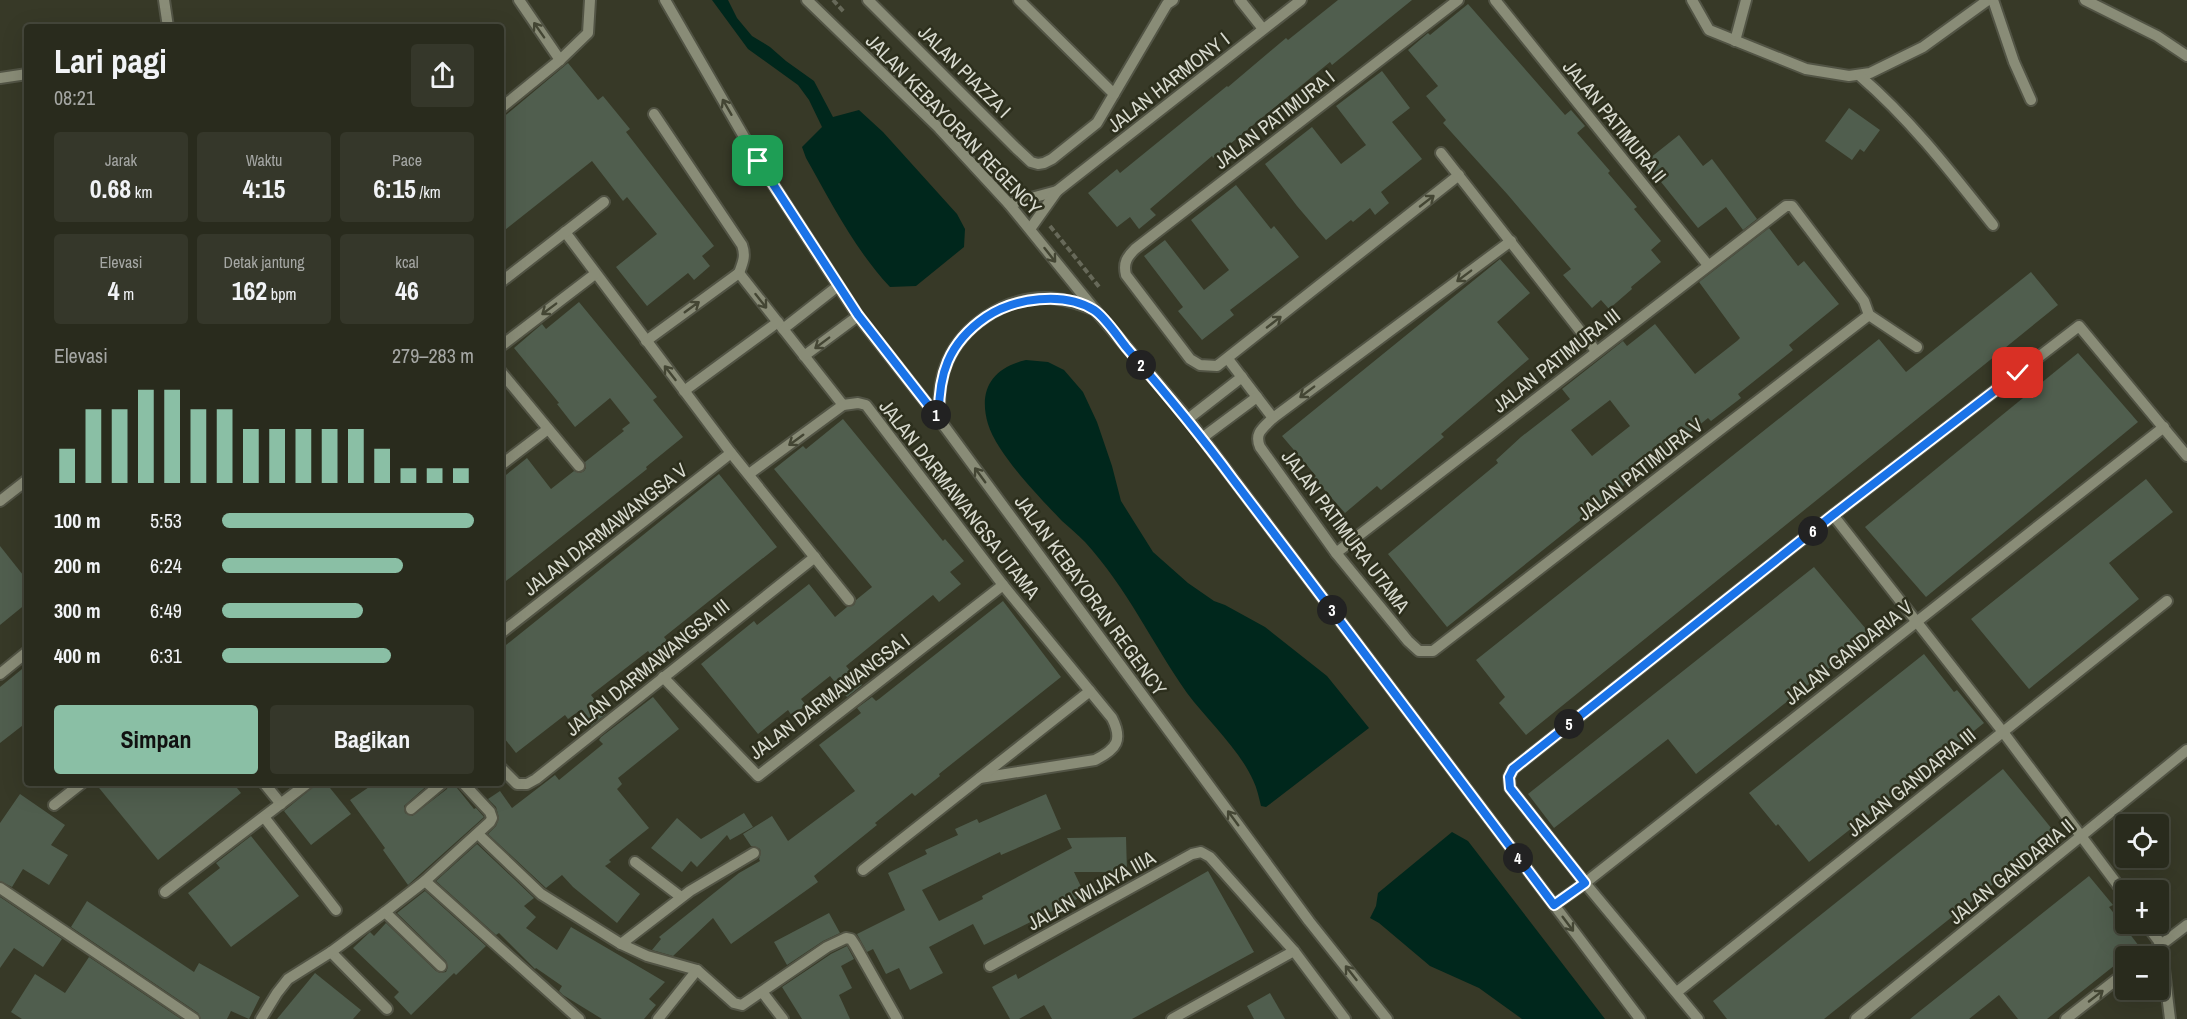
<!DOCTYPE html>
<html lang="id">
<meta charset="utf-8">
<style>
:root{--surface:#292b1d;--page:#35372a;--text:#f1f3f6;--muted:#a5a7a4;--line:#45473b;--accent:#8abfa5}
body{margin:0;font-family:"Archivo Narrow",sans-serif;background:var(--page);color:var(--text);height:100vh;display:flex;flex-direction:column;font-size:22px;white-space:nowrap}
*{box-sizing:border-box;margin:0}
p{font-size:20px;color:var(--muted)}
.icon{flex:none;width:33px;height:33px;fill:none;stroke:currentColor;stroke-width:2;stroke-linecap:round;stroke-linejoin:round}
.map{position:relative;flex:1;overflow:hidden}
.sheet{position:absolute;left:24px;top:24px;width:480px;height:762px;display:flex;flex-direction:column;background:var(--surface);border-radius:6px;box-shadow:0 6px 24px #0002,0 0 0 2px var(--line)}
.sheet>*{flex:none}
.controls{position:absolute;left:2115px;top:814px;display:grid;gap:12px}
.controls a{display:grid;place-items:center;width:54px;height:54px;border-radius:6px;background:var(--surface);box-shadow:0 6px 24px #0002,0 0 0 2px var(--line);font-size:30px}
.pin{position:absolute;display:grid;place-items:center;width:51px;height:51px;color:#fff;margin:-26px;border-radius:12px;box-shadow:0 3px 9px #0006}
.km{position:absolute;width:30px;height:30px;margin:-15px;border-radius:50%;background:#222;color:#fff;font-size:16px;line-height:30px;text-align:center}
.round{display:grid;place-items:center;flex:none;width:63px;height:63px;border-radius:6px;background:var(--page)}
.summary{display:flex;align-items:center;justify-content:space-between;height:102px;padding:0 30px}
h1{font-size:33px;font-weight:700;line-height:45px}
.stats{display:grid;grid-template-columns:repeat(3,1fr);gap:9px;height:102px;padding:6px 30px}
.stats div{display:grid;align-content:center;border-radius:6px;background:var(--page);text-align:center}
.stats b{font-size:26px;font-weight:700}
.stats small{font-size:16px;font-weight:400}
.stats p{font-size:16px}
.chart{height:168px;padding:12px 30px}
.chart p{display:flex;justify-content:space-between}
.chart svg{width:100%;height:108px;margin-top:6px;stroke:var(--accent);stroke-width:6}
.cta{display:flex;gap:12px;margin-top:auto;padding:12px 30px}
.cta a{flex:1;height:69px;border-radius:6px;background:var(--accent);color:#111;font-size:24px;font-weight:700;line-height:69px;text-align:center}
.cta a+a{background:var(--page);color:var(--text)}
ul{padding:0 30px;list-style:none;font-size:20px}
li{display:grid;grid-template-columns:96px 72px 1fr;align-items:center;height:45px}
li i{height:15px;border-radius:8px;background:var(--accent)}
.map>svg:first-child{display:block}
</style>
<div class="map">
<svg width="2187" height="1019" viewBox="0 0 2187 1019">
<rect width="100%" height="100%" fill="#373927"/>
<g fill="#00271c">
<path d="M712,0H728L737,18L752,36L770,47L786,61L814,81L833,117L859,110L883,132L957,214L965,229L964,247L916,286L890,287C855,250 831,202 806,158L802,147L822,127L809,100L798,85L748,49Z"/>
<path d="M1026,360L1048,362L1064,370L1083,392L1097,422L1112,466L1121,501L1153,552L1188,583L1214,601L1225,605L1265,627L1327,676L1369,728L1266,807L1261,806C1259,798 1257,788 1253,780C1239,749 1208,721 1187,693C1152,643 1127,588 1085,542C1078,535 1070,528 1062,521C1040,498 997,454 988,424C978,390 992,368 1026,360Z"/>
<polygon points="1452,832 1468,841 1605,1019 1522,1019 1479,988 1430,966 1379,923 1370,918 1376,906 1378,893"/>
</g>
<g fill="#505e4e" fill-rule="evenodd">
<polygon points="1338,0 1412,0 1332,65 1330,62 1213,158 1212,156 1150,209 1156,215 1139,229 1130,217 1117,227 1088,193 1117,169 1120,173 1227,86 1228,87 1286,38 1288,40"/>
<polygon points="1468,4 1565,115 1571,110 1585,126 1577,133 1610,171 1608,173 1637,207 1634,209 1661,241 1651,250 1661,262 1631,287 1632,289 1609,309 1601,300 1592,308 1563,275 1571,269 1508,195 1443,123 1446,120 1426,96 1438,86 1408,50 1428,33 1430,35"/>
<polygon points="568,63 598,100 603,96 630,129 626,132 714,246 702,256 710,266 694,280 688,273 647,306 616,267 657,234 627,197 623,201 592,161 501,233 501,119"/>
<polygon points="1382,71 1410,108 1392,122 1422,159 1381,192 1389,203 1375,215 1370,208 1353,222 1351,220 1326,240 1297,206 1265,164 1312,127 1341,164 1366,145 1336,106"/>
<polygon points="1849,108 1880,130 1864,152 1860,149 1852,160 1825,141"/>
<polygon points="1679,135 1703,166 1712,159 1757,219 1743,230 1726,207 1698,228 1645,162"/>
<polygon points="1236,185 1271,229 1274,226 1299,257 1230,310 1234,315 1202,340 1178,311 1183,307 1144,256 1165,240 1204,290 1229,270 1191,220"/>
<path d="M1769,228L1798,266L1804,261L1839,304L1789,345L1793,350L1738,394L1741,398L1711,421L1708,418L1447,627L1388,554L1498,463L1496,460L1521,437L1570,399L1562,389L1623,341L1627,346L1655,324L1695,374L1737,341L1740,338L1699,282ZM1610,400L1630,426L1592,456L1571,430Z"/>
<polygon points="1500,259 1530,293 1497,322 1529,359 1441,434 1444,437 1381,490 1377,486 1345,513 1314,478 1316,476 1282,436"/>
<polygon points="2031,272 2058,305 1526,735 1499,703 1505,697 1476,660 1879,339 1906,372"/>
<polygon points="579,302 657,397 653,400 683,437 646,467 647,469 501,585 501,479 527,458 551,489 574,471 580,473 584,471 586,468 585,462 624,431 622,429 630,423 610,398 575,427 557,404 559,403 514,348 542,324 546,329"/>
<polygon points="2078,353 2138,422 1926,597 1865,527"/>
<polygon points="843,419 943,541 945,539 964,561 950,572 961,584 939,602 933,595 846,666 862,685 847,697 830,676 801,699 806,705 792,716 788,710 758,734 701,664 754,621 757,625 809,584 835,617 847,607 854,605 856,600 872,587 774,469 803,446 806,449"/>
<polygon points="719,474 777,547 664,637 673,648 656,661 648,651 591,695 606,714 591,726 579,711 568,719 565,715 516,753 501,734 501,649"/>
<polygon points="2146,479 2173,512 2109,563 2139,599 2029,689 1971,619"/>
<polygon points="0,546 27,580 27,603 0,625"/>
<polygon points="1814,567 1871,635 1696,774 1668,739 1554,828 1528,794"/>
<polygon points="1003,601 1061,677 939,774 940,776 915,796 912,793 875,823 877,825 814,876 818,882 731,944 713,918 673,956 652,950 661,939 659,937 739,873 760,861 759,859 761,853 760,849 754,846 751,846 743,834 772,816 788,841 855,791 819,745 861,713 857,708 872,697 876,701 879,699"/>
<polygon points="1924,654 1954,692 1957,690 1984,723 1809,862 1778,824 1776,826 1749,793"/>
<polygon points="27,665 27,722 0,743 0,687"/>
<polygon points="653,697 679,729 618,778 622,784 617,789 649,828 609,860 611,862 605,866 640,894 617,923 573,887 562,875 546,888 488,834 496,826 499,818 496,807 488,799 500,791 512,808 555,775 559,780 603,744 599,740 601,737"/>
<polygon points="2003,769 2056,834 1824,1019 1727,1019 1713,1001"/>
<polygon points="95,783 233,783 241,793 158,860"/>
<polygon points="318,783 326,783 351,814 311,845 284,811"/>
<polygon points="375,783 430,783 404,806 405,813 412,816 447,789 449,783 453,783 474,809 476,808 484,817 408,885 383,850 385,848 350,800"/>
<polygon points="20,794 65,825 51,845 68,855 49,885 23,869 12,887 0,881 0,823"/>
<polygon points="1046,794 1061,829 1001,855 1000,852 922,890 939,921 983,899 982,896 1072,848 1067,838 1126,837 1127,872 1074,872 1085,895 984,945 973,924 929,947 943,973 910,990 899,968 886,974 873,949 867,952 857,934 905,910 888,873 927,854 925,850 958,835 955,829 977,819 979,823"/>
<polygon points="744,813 753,827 730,840 727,835 697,867 691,861 682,872 651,848 677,818 701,839"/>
<polygon points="251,836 299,896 231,947 188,893 220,868 216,863"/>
<polygon points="477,844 534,898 524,906 536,917 526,928 557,950 571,927 665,982 649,999 656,1005 644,1019 602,1019 563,995 559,991 562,986 536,968 535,969 499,933 496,935 436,881"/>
<polygon points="1208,871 1254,952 1132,1019 1052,1019 1044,1005 1019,1019 1010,1019 992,987 1016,974 1018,979"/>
<polygon points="2089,876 2113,905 2109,907 2139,946 2047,1019 2018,1019 1999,995 1969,1019 1910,1019"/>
<polygon points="425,891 486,946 456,975 454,973 411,1015 394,997 399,992 353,948 370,932 374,936 386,923 436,971 440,973 446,972 448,967 446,961 397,913"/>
<polygon points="0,897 62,939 43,967 14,948 0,968"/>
<polygon points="87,901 194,972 199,963 260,997 249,1019 231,1011 227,1019 201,1019 198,1013 71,927"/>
<polygon points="829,913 840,933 823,941 787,965 774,942"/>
<polygon points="847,946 854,959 841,966 852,988 839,995 850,1019 802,1019 782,987 831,954"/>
<polygon points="89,957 181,1019 22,1019 11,1012 35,974 65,993"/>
<polygon points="315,973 361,1010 353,1019 277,1019"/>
<polygon points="1270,993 1285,1019 1254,1019 1247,1006"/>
</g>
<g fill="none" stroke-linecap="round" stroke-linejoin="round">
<g stroke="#525445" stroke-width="14">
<g id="minor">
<polyline points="164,0 168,27"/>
<polyline points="519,0 560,60"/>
<polyline points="665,0 758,161 858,316 939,419 1309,921 1387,1019"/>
<polyline points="807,0 939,128 1009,204 1095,310 1188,419 1640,1019"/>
<polyline points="868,0 1016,148 1031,162 1038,164 1044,163 1052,159 1097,123 1167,4 1173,0"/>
<polyline points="1019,0 1114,94"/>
<polyline points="1240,0 1263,29"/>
<path d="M1458,0L1135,249C1127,257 1123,263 1126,275L1190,359L1200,365L1217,366L1459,175"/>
<polyline points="1495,0 1708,265"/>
<polyline points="1692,0 1709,30 1806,69 1849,76 1870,73 1923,47 1988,0"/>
<polyline points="1993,0 2014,62 2031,100"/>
<polyline points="2085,0 2157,36 2187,56"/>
<polyline points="1735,41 1746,0"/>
<path d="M1860,76C1911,120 1951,172 1993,225"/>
<polyline points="0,78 27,74"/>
<polyline points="501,108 560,60 588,33 590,0"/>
<path d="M654,114L742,245C746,256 743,262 739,273"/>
<polyline points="1441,153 1596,351"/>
<polyline points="1009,204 1057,191"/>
<polyline points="1030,229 1057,191 1301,0"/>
<polyline points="565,232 731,453 849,600"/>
<path d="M1511,241L1273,418C1263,428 1254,433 1260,447L1336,553L1408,641L1419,651H1433L1869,315"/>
<polyline points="739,273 843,405"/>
<polyline points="501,282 604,202"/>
<polyline points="783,329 838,286"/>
<polyline points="646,341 739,273"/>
<polyline points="501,346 595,274"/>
<polyline points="804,356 858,316"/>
<polyline points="1228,359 1273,418"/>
<polyline points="501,372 579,466"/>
<polyline points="684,391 778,322"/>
<path d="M939,419C939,402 939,385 945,368C959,328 1002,298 1045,298C1063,298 1079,304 1095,310"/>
<polyline points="1188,419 1242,377"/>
<polyline points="1202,438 1257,397"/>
<polyline points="501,465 548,429"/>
<path d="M749,474L843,405L858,403L866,405L1003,585L1112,718C1123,740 1117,749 1095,760L980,778"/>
<polyline points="0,501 27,480"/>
<polyline points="1833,515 2003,732 2126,896"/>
<polyline points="1336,553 1786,206 1792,206 1798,214 1864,301 1869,315 1917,347"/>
<polyline points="501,633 731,453"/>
<polyline points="0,674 27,652"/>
<polyline points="663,677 758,776 1003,585"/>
<polyline points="501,768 517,784 527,784 536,779 815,557"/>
<polyline points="264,783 281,804"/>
<polyline points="54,805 82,783"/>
<polyline points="411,809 442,783"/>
<polyline points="264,817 336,910"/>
<polyline points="478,834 541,894 621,944"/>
<polyline points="635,862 681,897"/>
<polyline points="863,870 1090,691"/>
<polyline points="425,881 579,1019"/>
<polyline points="0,888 194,1019"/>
<polyline points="165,892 308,783"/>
<polyline points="1554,905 1585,883 2164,427"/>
<polyline points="385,912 441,966"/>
<polyline points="2146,924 2161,944 2170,1019"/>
<polyline points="331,952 387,1009"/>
<polyline points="2145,957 2187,925"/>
<polyline points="990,966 1192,854 1201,852 1210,857 1294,951 1345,1019"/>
<polyline points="697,970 647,956 621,944 690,891 754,853"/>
<polyline points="1677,992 2167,601"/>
<polyline points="763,993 783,1019"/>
<polyline points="261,1019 277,993 288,979 331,952 385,912 425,881 490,822 492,818 490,812 463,783"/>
<polyline points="658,1019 697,970 734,1003 742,1005 827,947 846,938 851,939 855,945 897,1019"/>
<polyline points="1172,1019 1294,951"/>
<polyline points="1698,1019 1585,883 1510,788 1509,777 1513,769 1833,515 2079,326 2187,456"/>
<polyline points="1856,1019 2187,750"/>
<polyline points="2066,1019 2126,972"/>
</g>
</g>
<g stroke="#676959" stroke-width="4" stroke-dasharray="6 3" stroke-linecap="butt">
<polyline points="833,0 844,12"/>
<polyline points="1050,226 1100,288"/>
</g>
<use href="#minor" stroke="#898c77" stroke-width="10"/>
</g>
<defs><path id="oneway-shaft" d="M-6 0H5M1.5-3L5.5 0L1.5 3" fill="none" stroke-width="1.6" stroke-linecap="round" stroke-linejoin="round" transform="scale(1.5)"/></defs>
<g stroke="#444634">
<use href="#oneway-shaft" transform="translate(539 30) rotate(-125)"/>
<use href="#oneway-shaft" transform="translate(727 107) rotate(-120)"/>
<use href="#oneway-shaft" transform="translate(1427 201) rotate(-38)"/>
<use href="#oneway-shaft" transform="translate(1050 255) rotate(52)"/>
<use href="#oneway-shaft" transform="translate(1464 276) rotate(143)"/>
<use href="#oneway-shaft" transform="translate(761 301) rotate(52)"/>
<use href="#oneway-shaft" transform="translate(692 307) rotate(-36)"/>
<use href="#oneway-shaft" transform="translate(549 309) rotate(143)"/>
<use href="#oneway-shaft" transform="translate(1274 322) rotate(-38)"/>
<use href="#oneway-shaft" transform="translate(822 343) rotate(143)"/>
<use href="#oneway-shaft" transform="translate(670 373) rotate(-128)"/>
<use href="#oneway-shaft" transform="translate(1307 392) rotate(143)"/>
<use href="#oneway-shaft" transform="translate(796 440) rotate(144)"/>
<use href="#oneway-shaft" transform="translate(980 475) rotate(-126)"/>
<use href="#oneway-shaft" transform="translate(1233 818) rotate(-126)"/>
<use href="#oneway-shaft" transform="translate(1568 924) rotate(53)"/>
<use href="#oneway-shaft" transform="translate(1351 973) rotate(-128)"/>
<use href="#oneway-shaft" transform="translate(2096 996) rotate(-38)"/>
</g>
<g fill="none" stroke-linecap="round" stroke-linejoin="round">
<g stroke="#fff" stroke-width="12">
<path id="route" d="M758,161L858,315L939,419C938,375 948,343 986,317C1014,298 1064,291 1094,310C1105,317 1118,337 1126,347C1163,390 1199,433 1232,478C1340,620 1447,763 1554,905L1585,883L1510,788L1509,777L1513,769L1833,515L2018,373"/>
</g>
<use href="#route" stroke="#1a73e8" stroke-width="8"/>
</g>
<g text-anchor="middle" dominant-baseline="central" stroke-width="5" stroke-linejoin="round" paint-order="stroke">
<g font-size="20" fill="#d8dacf" stroke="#2d2f1d">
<text transform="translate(965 71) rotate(45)">JALAN PIAZZA I</text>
<text transform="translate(1168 82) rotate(-38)">JALAN HARMONY I</text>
<text transform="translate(1274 119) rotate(-38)">JALAN PATIMURA I</text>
<text transform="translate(1615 121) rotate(51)">JALAN PATIMURA II</text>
<text transform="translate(954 124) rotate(46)">JALAN KEBAYORAN REGENCY</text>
<text transform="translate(1556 360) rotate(-38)">JALAN PATIMURA III</text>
<text transform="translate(1640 469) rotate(-38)">JALAN PATIMURA V</text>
<text transform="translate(960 499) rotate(52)">JALAN DARMAWANGSA UTAMA</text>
<text transform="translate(605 529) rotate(-38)">JALAN DARMAWANGSA V</text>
<text transform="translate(1346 531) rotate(53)">JALAN PATIMURA UTAMA</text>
<text transform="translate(1091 595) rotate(54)">JALAN KEBAYORAN REGENCY</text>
<text transform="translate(1848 652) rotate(-38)">JALAN GANDARIA V</text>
<text transform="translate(647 667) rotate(-39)">JALAN DARMAWANGSA III</text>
<text transform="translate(829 696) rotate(-37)">JALAN DARMAWANGSA I</text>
<text transform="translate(1911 782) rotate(-39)">JALAN GANDARIA III</text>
<text transform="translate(2011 871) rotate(-39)">JALAN GANDARIA II</text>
<text transform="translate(1091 890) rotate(-29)">JALAN WIJAYA IIIA</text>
</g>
</g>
</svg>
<div class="controls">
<a><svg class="icon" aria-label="locate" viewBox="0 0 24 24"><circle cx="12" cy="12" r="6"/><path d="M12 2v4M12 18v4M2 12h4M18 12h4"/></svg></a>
<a>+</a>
<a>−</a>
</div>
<div class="pin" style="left:758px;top:161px;background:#1e9e55"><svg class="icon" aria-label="arrive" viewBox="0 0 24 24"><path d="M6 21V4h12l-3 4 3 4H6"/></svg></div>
<div class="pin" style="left:2018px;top:373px;background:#d93025"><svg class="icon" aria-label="check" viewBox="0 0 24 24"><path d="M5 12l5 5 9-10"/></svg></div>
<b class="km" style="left:936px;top:415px">1</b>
<b class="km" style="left:1141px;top:365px">2</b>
<b class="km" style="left:1332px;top:610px">3</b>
<b class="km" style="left:1518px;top:858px">4</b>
<b class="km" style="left:1569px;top:724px">5</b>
<b class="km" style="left:1813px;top:531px">6</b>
<section class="sheet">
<div class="summary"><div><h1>Lari pagi</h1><p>08:21</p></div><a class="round"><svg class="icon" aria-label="share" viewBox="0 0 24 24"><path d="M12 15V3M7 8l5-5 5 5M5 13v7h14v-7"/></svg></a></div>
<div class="stats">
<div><p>Jarak</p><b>0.68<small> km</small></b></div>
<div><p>Waktu</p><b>4:15</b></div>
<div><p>Pace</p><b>6:15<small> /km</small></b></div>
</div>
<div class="stats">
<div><p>Elevasi</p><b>4<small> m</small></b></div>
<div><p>Detak jantung</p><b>162<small> bpm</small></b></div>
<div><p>kcal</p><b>46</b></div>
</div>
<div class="chart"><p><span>Elevasi</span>279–283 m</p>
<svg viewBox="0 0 160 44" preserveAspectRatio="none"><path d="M5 44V30M15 44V14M25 44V14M35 44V6M45 44V6M55 44V14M65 44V14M75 44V22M85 44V22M95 44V22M105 44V22M115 44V22M125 44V30M135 44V38M145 44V38M155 44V38"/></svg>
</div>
<ul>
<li><b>100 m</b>5:53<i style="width:100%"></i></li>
<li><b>200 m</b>6:24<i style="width:72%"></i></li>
<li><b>300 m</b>6:49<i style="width:56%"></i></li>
<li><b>400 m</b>6:31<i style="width:67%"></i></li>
</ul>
<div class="cta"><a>Simpan</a><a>Bagikan</a></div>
</section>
</div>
